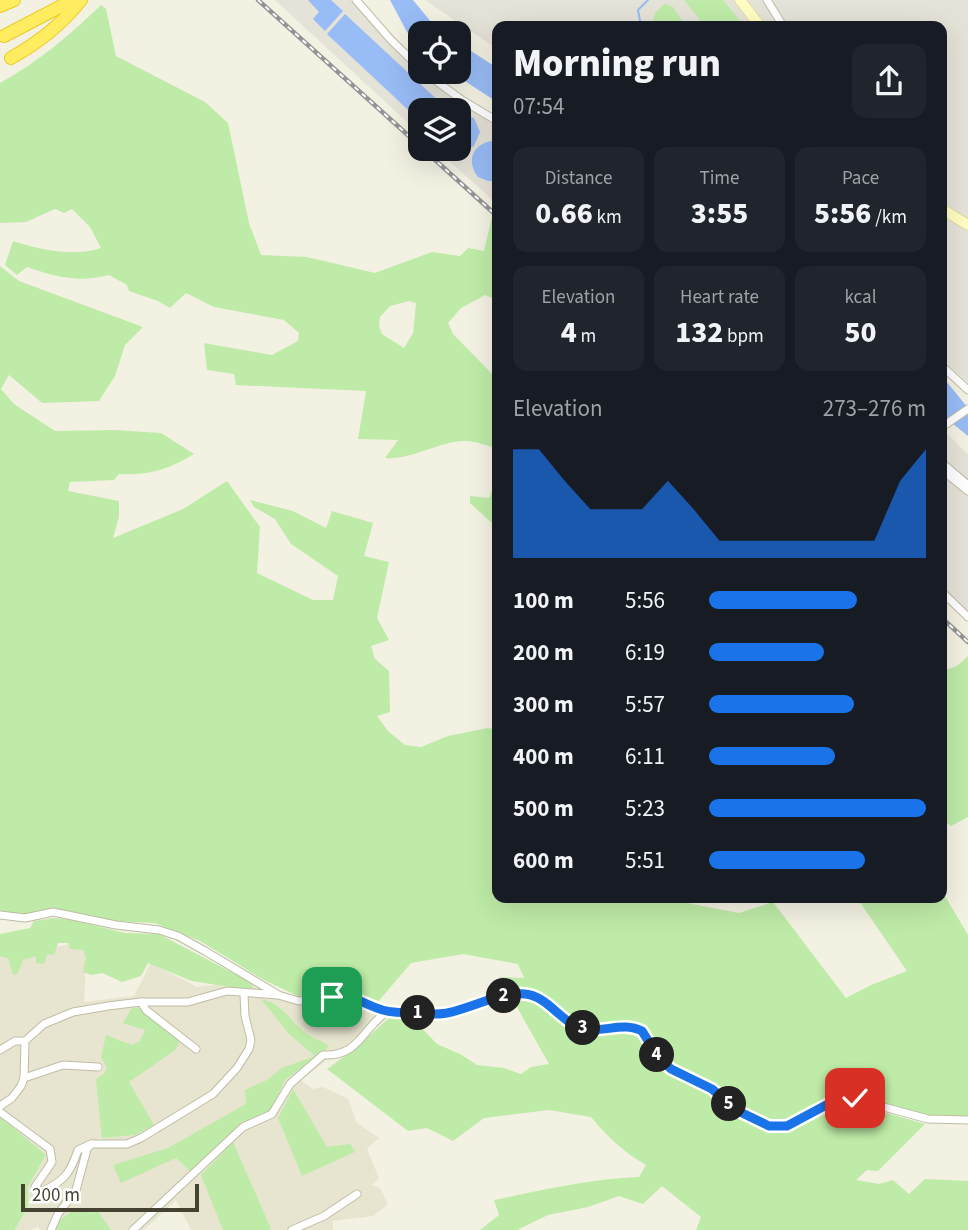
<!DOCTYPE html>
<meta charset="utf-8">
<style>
:root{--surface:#171b24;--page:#20242c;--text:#f1f3f6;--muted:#9ea1a6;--accent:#1a73e8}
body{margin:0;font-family:"Source Sans 3",sans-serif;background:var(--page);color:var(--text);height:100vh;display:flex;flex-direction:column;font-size:26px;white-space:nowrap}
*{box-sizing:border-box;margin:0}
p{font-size:23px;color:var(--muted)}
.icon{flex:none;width:38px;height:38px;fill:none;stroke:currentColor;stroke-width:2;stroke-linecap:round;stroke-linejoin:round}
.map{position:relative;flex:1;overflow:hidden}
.details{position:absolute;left:492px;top:21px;width:455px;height:882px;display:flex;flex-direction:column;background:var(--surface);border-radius:14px;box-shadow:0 7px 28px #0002}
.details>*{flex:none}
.tools{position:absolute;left:408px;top:21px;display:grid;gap:14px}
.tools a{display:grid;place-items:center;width:63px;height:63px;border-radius:14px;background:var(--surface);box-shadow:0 7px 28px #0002;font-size:35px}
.scale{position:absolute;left:21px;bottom:18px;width:178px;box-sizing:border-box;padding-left:7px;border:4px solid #454232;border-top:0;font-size:19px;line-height:24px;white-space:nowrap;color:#454232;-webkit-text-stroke:5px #fff;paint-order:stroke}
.pin{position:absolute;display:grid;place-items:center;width:60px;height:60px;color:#fff;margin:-30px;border-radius:14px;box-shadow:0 4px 10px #0006}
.km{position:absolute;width:35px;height:35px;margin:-18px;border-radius:50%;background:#222;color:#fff;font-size:19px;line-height:35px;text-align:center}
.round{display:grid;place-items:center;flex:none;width:74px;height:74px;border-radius:14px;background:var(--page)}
.overview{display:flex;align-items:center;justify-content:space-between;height:119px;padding:0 21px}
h1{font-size:38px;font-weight:800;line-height:52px}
.stats{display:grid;grid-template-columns:repeat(3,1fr);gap:10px;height:119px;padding:7px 21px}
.stats div{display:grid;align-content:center;border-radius:14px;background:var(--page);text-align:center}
.stats b{font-size:30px;font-weight:800}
.stats small{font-size:19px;font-weight:400}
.stats p{font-size:19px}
.chart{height:196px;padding:14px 21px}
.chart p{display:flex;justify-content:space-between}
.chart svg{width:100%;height:126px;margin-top:7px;fill:var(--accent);opacity:.7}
ul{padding:0 21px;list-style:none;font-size:23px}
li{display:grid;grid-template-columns:112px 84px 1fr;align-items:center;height:52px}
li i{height:18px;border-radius:9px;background:var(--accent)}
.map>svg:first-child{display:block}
</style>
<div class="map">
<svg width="968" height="1230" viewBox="0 0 968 1230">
<rect width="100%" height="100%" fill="#f3f1e2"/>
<polygon fill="#e7e5d0" points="87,942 84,1002 134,996 151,963 197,987 214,985 249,988 257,978 281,992 301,999 333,993 352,993 377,1003 388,1017 357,1044 332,1056 301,1080 313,1089 323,1087 348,1099 357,1123 379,1138 367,1149 379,1178 372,1185 380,1188 388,1204 373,1216 333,1221 333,1230 191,1230 176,1200 144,1230 39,1230 39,1226 31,1230 15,1230 28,1206 28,1187 46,1156 0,1117 0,952 15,959 60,946"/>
<g fill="#e5e2d8">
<polygon points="275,0 351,0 384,37 420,72 497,124 497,204 436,149 458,149 458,110 420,110 420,134"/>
<polygon points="425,0 968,0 968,383 942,359 942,26 497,26 497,49"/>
<polygon points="942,432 949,435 968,455 968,621 942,597"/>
</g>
<g fill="#beeba7" fill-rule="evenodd">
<polygon points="684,0 723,0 744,26 697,26 696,25 701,21"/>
<polygon points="665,3 673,7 684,23 680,26 675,26 671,22 666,26 652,26 655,13"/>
<path d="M101,5L106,9L116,56L205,102L228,123L249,223L261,255L307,257L375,273L432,252L460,256L468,248L484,251L492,217L497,222V300L485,295L461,308L448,323L453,334L497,379V446L493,447C484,445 475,441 466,441C441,440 413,460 385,458L398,440L358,439L366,391L236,385L234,374L207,370L204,343L272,355L298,341L299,333L284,320L214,307L186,293L170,308L158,301L129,291L127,285L109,275C78,283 57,277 27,267L17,275L5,265L13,241C40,250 74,257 101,248L90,227L72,209L64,213L55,209L26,222L0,223V83C38,62 70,35 101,5ZM409,301L416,303L413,333L404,348L382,334L379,326L380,317L390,306Z"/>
<path d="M0,266L19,281L143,327L125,345L115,376L99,401L42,403L9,375L1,389L14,404L55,431L114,430L161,433L194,454C170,469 147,476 119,474L114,480L70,482L68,491L119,501V517L113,538L183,509L227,481L260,527L257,573L313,600H333L338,576L291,544L275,519L254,507L250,500L293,511L326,528L332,511L373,523L364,556L389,562L377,618L389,640L371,646L375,659L389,671L390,712L377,716L388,731L405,745L421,747L448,736L488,728L497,730V898H661L739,913L773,902L846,998L871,985L907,971L857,898H942V891L968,935V1119L951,1116L930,1117L837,1094L840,1100L925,1124L878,1171L867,1170L856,1180L879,1184L893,1180L909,1194L925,1179L968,1181V1230H696L701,1217L662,1186L643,1204L619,1196L588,1207L548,1215L517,1230H480L499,1215L494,1200C542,1190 590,1179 639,1177L646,1165C623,1152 607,1136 591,1117L549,1110L484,1118L453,1141L427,1128L408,1131L327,1069L356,1048L391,1016L418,1024L437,1044L462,1055L477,1065L504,1068L521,1074L531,1067L549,1064L500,977L524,978L518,964L463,954L411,963L377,1003L352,993L300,997L264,980L200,941L155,923L112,921L52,909L29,915L0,912Z"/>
<polygon points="497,478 497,513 492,523 470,503 470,496 489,498"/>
<polygon points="968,656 968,817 951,826 942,819 942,671 957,666"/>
<polygon points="54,918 73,920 125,933 159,934 250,982 253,987 249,990 192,981 148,963 141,976 122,982 102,973 91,975 83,972 86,957 83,950 70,949 68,943 58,943 54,955 47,954 44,964 36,963 36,956 23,960 18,973 13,975 8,958 0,956 0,934 30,928 34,921"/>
<path d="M261,999C282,1003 289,1020 305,1033C312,1039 322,1039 329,1047L285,1080L271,1110L244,1122L190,1171L176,1158L121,1183L113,1165L168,1148L246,1104L245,1090L267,1080L282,1068L315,1056L290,1035Z"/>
<polygon points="132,1008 138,1008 180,1041 175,1050 129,1082 154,1125 135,1135 102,1138 96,1079 104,1074 107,1068 101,1057 106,1035 132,1045 140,1041 145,1030 123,1023"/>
<polygon points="293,1089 327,1147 350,1144 355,1152 302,1176 278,1118"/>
<polygon points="0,1117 46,1155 28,1187 28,1206 15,1230 0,1230"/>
<polygon points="233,1142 271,1229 269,1230 223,1230 201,1175"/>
<polygon points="74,1210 92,1213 97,1210 111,1230 54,1230 59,1220"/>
</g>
<g fill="#98bcf6">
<polygon points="308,0 331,0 343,11 325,31 313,19 319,12"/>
<polygon points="390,0 413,0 432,23 445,33 420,33 420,46 407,32"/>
<polygon points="345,14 444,106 440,110 420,110 420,121 327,34"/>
<polygon points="459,43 497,68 497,102 451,72 458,72"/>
<polygon points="459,112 474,118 480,132 474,146 460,153 447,149 458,149"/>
<path d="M492,141L497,142V181H488L478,177C466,162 472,144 492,141Z"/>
<polygon points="942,376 968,408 968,436 942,415"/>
</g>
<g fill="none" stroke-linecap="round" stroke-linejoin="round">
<polyline stroke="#98bcf6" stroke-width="2" points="641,26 638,10 648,0"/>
<g stroke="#bfbca4" stroke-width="9">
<g id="street">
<polyline points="356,0 391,40 420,68"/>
<polyline points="767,0 783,26"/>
<polyline points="424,72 462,100 497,121"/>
<polyline points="942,366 968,390"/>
<polyline points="942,427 968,409"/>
<polyline points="942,463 968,485"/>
<polyline points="942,470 968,491"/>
<polyline points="942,592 968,617"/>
<polyline points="0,915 25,918 53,912 116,925 159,930 178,936 205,951 277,994"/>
<polyline points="141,1002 146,1010 196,1049"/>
<polyline points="0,1050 15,1041 25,1041"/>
<polyline points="24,1078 63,1065 98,1067"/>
<polyline points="0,1106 12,1098 21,1086 24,1078 25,1041 44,1024 73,1012 108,1006 141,1002 188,1002 227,991 278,995 299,1001 346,996 363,1001 384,1011 433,1014 449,1012 507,996 528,994 540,1000 580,1028 598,1031 623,1026 637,1028 647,1037 659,1058 671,1069 712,1089 736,1110 769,1126 787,1126 843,1096 928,1119 968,1120"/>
<path d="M0,1112L50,1149L52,1162L35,1187L41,1192C64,1181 70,1174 78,1150L91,1144"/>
<polyline points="51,1230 58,1214 76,1190 87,1149 91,1144 127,1144 141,1138 213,1094 237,1068 249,1049 251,1040 245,1016 244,994"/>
<path d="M133,1230L243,1127L272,1114L290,1084L323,1055C358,1057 362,1030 386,1012"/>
<polyline points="292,1230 324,1216 357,1194"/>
</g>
</g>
<g stroke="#d7d38e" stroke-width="11">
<g id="secondary">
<polyline points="740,0 760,26"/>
<polyline points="942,209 968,225"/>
</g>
</g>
<g stroke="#eacb25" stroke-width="14">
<g id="highway">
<polyline points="0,6 14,0"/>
<polyline points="4,36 73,0"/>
<path d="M11,58C38,43 62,24 81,0"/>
</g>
</g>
<use href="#street" stroke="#fff" stroke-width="7"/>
<use href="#secondary" stroke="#fffdc0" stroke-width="10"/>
<use href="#highway" stroke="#ffec61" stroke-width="12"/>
<g stroke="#949494" stroke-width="4.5">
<g id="rail">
<polyline points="258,0 420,146"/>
<polyline points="423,149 497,216"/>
<polyline points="942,618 968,642"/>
</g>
</g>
<use href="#rail" stroke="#fff" stroke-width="2" stroke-dasharray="5" stroke-linecap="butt"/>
</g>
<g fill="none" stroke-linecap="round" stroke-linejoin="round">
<g stroke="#fff" stroke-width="14">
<path id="route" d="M332,997C361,994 370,1011 394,1012C411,1013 430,1016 447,1013C472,1008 499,992 525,994C548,996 562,1024 584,1029C604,1033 623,1021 642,1031L659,1058L671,1069L712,1089L736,1110L769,1126H787L843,1096L855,1098"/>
</g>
<use href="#route" stroke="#1a73e8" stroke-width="9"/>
</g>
</svg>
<div class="tools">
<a><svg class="icon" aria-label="locate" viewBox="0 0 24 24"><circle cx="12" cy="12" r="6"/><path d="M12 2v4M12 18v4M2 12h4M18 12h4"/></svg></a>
<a><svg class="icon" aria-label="layers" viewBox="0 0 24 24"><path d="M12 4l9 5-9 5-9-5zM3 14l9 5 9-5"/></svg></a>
</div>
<div class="scale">200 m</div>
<div class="pin" style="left:332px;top:997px;background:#1e9e55"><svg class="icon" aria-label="arrive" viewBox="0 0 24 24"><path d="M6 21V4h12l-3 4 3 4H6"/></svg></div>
<div class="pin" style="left:855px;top:1098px;background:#d93025"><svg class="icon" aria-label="check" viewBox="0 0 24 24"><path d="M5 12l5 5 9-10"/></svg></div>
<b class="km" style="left:418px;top:1013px">1</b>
<b class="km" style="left:504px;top:996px">2</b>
<b class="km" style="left:583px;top:1028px">3</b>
<b class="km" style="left:657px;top:1055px">4</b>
<b class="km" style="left:729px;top:1104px">5</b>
<section class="details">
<div class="overview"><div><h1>Morning run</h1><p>07:54</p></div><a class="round"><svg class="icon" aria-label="share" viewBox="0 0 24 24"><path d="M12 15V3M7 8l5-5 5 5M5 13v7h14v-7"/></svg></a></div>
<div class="stats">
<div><p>Distance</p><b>0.66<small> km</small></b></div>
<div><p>Time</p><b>3:55</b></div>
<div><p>Pace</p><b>5:56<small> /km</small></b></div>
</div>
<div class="stats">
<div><p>Elevation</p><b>4<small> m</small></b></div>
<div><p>Heart rate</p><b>132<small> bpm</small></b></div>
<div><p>kcal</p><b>50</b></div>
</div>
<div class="chart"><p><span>Elevation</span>273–276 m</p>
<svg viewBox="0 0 160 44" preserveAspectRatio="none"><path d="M0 44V6L10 6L20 17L30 27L40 27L50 27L60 17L70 27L80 38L90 38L100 38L110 38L120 38L130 38L140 38L150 17L160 6V44z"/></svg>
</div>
<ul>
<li><b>100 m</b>5:56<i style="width:68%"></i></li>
<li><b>200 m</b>6:19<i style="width:53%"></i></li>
<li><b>300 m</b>5:57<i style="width:67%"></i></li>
<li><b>400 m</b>6:11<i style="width:58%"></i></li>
<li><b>500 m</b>5:23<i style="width:100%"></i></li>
<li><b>600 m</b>5:51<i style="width:72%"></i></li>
</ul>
</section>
</div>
